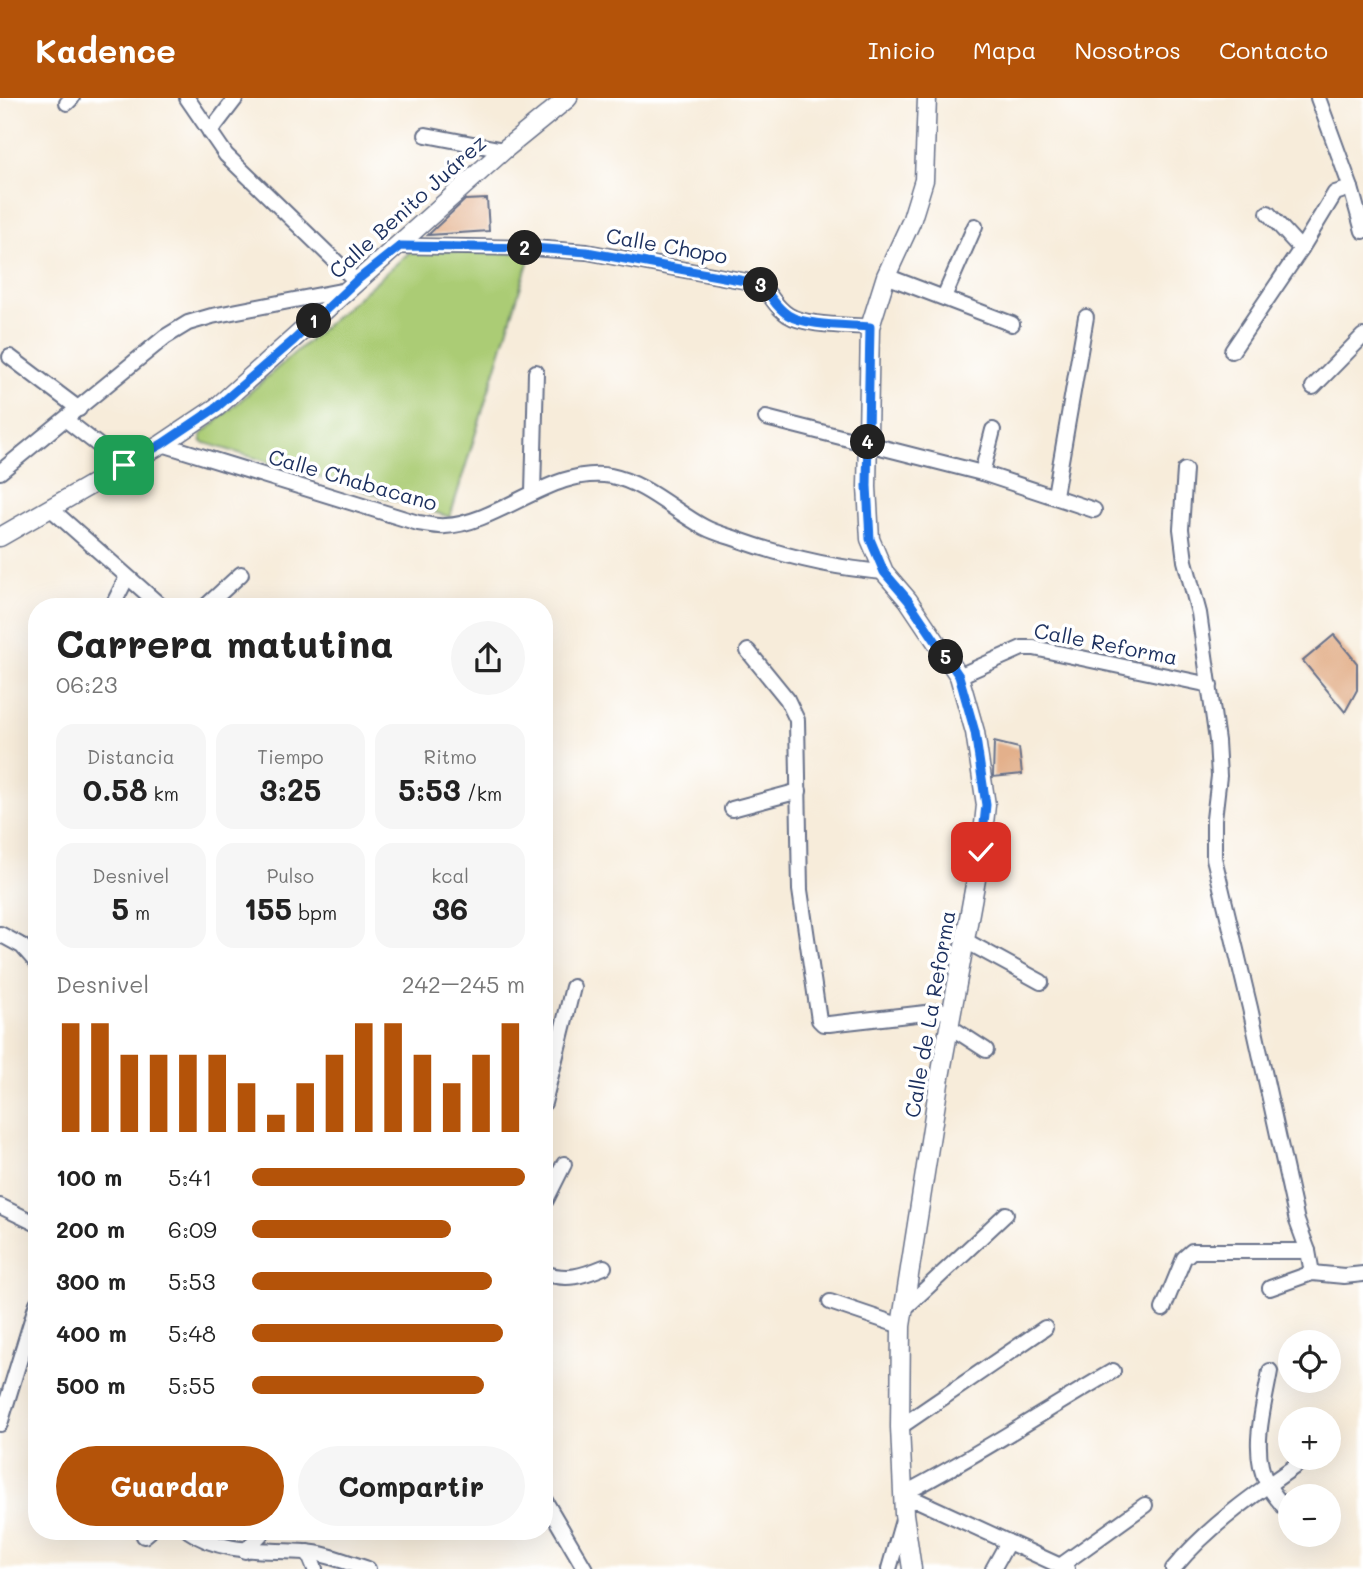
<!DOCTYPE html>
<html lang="es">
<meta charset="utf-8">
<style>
:root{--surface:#fff;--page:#f6f6f6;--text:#222;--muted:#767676;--accent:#b45309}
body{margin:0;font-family:Mali,sans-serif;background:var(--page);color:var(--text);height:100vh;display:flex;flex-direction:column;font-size:26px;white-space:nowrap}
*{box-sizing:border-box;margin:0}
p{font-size:23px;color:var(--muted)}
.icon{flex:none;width:38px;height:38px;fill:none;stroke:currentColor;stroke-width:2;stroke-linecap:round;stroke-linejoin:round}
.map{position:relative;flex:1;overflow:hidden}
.panel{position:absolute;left:28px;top:500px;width:525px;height:942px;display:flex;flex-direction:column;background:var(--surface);border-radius:28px;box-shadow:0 7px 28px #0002}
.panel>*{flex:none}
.controls{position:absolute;left:1278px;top:1232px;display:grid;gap:14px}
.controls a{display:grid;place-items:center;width:63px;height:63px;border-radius:50%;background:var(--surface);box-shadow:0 7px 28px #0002;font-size:35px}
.pin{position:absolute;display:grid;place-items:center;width:60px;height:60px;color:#fff;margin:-30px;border-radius:14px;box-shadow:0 4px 10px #0006}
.km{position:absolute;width:35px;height:35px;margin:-18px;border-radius:50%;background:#222;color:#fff;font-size:19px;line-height:35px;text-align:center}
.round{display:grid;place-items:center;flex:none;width:74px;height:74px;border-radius:37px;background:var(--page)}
.headline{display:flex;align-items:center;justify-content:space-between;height:119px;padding:0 28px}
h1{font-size:38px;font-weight:700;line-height:52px}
.metrics{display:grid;grid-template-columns:repeat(3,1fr);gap:10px;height:119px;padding:7px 28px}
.metrics div{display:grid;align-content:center;border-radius:18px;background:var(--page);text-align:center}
.metrics b{font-size:30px;font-weight:700}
.metrics small{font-size:19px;font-weight:400}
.metrics p{font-size:19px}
.chart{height:196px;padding:14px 28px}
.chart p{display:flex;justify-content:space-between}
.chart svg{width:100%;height:126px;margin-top:7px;stroke:var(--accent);stroke-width:6}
.button{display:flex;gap:14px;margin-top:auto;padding:14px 28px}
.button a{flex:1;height:80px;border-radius:42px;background:var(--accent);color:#fff;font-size:28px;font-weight:700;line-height:80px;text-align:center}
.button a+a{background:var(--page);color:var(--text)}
ul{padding:0 28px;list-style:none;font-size:23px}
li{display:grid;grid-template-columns:112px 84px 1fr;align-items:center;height:52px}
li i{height:18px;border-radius:9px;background:var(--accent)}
header{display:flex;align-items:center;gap:42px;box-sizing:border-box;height:98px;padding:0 35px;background:var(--accent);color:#fff}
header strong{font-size:33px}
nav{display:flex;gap:38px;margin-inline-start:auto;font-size:24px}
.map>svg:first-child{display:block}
</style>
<header>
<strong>Kadence</strong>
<nav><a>Inicio</a><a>Mapa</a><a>Nosotros</a><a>Contacto</a></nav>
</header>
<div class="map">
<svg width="1363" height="1471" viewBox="0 0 1363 1471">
<rect width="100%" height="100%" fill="#fff"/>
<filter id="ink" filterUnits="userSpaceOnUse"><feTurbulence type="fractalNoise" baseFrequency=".0143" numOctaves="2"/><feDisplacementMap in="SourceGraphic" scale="14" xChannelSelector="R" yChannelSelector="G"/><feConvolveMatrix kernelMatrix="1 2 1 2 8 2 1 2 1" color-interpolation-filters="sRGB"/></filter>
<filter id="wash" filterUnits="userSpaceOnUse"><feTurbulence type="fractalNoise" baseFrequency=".00686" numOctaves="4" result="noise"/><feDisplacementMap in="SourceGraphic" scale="28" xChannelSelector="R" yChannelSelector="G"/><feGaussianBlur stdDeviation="1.57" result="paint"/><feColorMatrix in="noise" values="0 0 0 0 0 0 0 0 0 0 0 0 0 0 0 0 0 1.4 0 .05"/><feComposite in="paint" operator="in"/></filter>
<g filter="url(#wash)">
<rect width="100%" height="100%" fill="#f7ecda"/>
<polygon fill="#abcc74" stroke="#637e69" stroke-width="2" points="412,152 531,155 450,419 202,344 201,337"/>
<g id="blocks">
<g fill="#e3b08b">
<polygon points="487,101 489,133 428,137 465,102"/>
<polygon points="1334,537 1357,565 1357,592 1345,614 1303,563"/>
<polygon points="994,644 1019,650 1022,676 993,679"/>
</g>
</g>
</g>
<g filter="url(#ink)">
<use href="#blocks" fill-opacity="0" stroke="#687189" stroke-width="2"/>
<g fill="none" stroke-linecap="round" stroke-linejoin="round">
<g stroke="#687189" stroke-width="18">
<g id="minor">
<polyline points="187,0 226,57 356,183"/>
<polyline points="1318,0 1351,90 1363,133"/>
<polyline points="67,5 72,0"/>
<polyline points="210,34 236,0"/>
<polyline points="426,37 504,52"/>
<polyline points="1268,115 1301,151"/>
<path d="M399,148L532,150L587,154L745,183C775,191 767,203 788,217C805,228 848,227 870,229"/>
<polyline points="886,178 1012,226"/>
<polyline points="944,199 975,128"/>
<polyline points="1232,253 1301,151 1335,95 1351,90"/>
<polyline points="10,259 79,311"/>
<polyline points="1313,289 1363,238"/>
<polyline points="766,320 982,375 1094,412"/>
<polyline points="66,322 124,367"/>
<path d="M162,346L418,425C427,426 436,429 445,428C498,426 555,367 611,378C646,385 674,413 704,429C715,435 728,438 739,442C787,459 833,470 884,474"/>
<polyline points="1185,372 1181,431 1185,463 1199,515 1217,643 1219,678 1214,721 1214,760 1250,910 1297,1123 1308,1153 1312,1175"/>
<polyline points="0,374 165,239 188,225 212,218 346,192"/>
<polyline points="982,375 993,332"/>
<polyline points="533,395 536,274"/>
<polyline points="1055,397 1086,219"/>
<polyline points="50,410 162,509"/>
<polyline points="112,509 127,479"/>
<polyline points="205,509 241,476"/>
<polyline points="748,553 787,601 797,622 800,792 819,922 823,926 829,926 952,912"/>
<polyline points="959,578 1022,550 1034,550 1210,587"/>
<polyline points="732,711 799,693"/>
<polyline points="0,836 22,848 37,865"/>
<polyline points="964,842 1041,884"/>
<polyline points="949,928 986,952"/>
<polyline points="544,1005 573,889"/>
<polyline points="544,1106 564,1066"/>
<polyline points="0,1108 37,1126"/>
<path d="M544,1175C567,1183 582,1178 604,1169"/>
<polyline points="1270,1190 1312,1175 1344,1178 1363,1176"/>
<polyline points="830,1204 901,1228"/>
<polyline points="1163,1211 1184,1160 1192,1153 1308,1153"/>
<polyline points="903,1212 1006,1116"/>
<path d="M1270,1273C1264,1309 1250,1352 1267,1385C1272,1396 1282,1406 1290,1416"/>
<polyline points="0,1326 37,1205"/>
<polyline points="900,1329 1045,1230"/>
<polyline points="1328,1345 1332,1343"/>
<path d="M905,1395C977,1358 1044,1313 1113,1273"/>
<polyline points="544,1401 585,1471"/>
<polyline points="904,1403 919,1403 1067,1471"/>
<path d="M189,1433C223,1457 266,1451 305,1454C326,1455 348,1465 368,1471"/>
<polyline points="144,1438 150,1433"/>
<polyline points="245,1453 264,1433"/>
<polyline points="308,1454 315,1471"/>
<polyline points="1060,1468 1145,1407"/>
<polyline points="889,1471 903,1422"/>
<polyline points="993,1471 1008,1444"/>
<path d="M1173,1471C1209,1427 1260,1392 1307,1360"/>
</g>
</g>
<g stroke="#687189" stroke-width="21">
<g id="tertiary">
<polyline points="0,439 162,346 217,309 504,52 568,0"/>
<polyline points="912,1471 904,1416 900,1329 901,1228 940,979 981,754 986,707 975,634 959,578 908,502 884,474 870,441 867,389 870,229 886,178 911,124 924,82 927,0"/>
</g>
</g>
<use href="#minor" stroke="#fff" stroke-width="14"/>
<use href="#tertiary" stroke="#fff" stroke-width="18"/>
</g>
</g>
<g fill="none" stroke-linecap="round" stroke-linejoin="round" filter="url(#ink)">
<g stroke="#fff" stroke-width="14">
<path id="route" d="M124,367L162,346L217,309L294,242L356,183L400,148L532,150L587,154L745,183C775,191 767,203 788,217C805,228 848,227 870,229L867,388L870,441L884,474L908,502L959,578L975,634L986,707L981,754"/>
</g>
<use href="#route" stroke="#1a73e8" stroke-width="9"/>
</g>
<g text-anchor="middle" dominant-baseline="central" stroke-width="7" stroke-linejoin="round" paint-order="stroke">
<g font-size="21" fill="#1b2f5e" stroke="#fff">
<text transform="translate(407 108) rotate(-42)">Calle Benito Juárez</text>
<text transform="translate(667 147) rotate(10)">Calle Chopo</text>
<text transform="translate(353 381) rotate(16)">Calle Chabacano</text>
<text transform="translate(1106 545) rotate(11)">Calle Reforma</text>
<text transform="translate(929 916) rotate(-80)">Calle de La Reforma</text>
</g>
</g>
</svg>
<div class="controls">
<a><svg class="icon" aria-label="locate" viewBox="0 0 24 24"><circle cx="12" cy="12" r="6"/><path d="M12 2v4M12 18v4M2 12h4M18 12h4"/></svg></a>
<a>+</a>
<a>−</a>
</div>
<div class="pin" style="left:124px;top:367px;background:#1e9e55"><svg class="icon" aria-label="arrive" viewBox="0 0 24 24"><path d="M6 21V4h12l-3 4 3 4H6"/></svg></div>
<div class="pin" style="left:981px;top:754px;background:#d93025"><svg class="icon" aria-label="check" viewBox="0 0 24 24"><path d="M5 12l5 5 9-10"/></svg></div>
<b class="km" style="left:314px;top:223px">1</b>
<b class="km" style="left:525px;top:150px">2</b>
<b class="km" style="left:761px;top:187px">3</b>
<b class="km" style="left:868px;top:344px">4</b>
<b class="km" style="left:946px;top:559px">5</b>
<section class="panel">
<div class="headline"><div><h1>Carrera matutina</h1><p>06:23</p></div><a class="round"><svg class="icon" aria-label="share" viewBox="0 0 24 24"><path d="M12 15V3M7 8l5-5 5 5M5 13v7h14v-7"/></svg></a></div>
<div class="metrics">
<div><p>Distancia</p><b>0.58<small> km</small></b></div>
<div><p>Tiempo</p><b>3:25</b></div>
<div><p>Ritmo</p><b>5:53<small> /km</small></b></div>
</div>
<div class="metrics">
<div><p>Desnivel</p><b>5<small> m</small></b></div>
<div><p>Pulso</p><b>155<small> bpm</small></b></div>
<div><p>kcal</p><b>36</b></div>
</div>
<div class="chart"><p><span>Desnivel</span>242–245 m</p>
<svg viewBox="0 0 160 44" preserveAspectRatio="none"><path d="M5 44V6M15 44V6M25 44V17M35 44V17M45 44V17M55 44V17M65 44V27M75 44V38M85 44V27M95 44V17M105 44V6M115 44V6M125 44V17M135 44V27M145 44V17M155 44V6"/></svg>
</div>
<ul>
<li><b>100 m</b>5:41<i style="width:100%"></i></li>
<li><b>200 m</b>6:09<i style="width:73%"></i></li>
<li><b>300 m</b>5:53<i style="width:88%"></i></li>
<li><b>400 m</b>5:48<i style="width:92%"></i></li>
<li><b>500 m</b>5:55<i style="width:85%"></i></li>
</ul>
<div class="button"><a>Guardar</a><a>Compartir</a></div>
</section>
</div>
